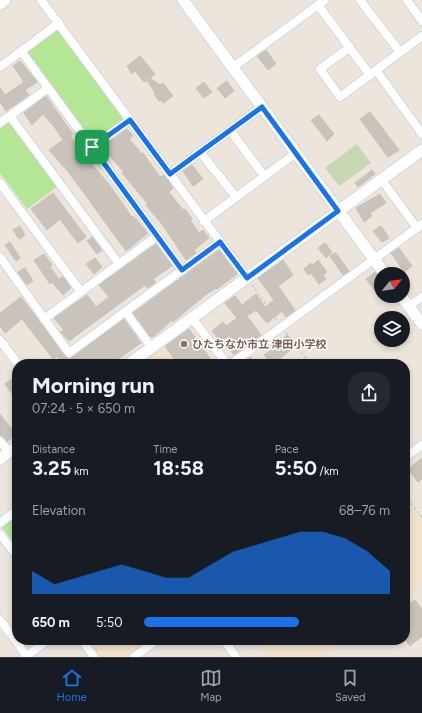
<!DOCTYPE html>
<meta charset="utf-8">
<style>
:root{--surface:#171b24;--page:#242831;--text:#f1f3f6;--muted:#9ea1a6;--line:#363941;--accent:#1a73e8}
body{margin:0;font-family:Figtree,"Noto Sans JP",sans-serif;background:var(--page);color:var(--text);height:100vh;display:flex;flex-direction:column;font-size:15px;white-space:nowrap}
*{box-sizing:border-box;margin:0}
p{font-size:13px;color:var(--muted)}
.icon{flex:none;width:22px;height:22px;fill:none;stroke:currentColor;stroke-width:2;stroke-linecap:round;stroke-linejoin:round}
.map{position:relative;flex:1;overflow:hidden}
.panel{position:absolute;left:12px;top:359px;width:398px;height:286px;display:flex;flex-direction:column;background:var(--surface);border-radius:16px;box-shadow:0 2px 6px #0003}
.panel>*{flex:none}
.needle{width:26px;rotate:60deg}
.tools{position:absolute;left:374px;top:267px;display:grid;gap:8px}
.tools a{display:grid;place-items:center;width:36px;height:36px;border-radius:50%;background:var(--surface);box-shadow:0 2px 6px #0003;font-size:20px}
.pin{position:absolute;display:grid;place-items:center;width:34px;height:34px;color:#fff;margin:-17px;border-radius:8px;box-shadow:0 2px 6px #0006}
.round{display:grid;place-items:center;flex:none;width:42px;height:42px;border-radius:16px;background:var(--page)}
.head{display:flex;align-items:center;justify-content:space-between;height:68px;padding:0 20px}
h1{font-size:22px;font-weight:700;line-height:30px}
.metrics{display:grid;grid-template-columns:repeat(3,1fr);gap:6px;height:68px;padding:4px 20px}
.metrics div{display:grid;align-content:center}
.metrics b{font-size:20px;font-weight:700}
.metrics small{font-size:11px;font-weight:400}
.metrics p{font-size:11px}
.chart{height:112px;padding:8px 20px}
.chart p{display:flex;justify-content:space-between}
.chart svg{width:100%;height:72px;margin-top:4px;fill:var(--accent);opacity:.7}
ul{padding:0 20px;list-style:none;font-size:13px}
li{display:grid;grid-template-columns:64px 48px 1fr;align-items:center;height:30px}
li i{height:10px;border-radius:5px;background:var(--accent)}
.menu{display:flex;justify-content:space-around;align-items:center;height:56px;border-top:1px solid var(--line);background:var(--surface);font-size:11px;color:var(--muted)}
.menu a{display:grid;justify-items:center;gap:2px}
.menu .selected{color:var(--accent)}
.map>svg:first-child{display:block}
</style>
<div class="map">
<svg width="422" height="657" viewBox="0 0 422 657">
<rect width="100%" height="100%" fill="#ede5dc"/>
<g fill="#f0e2cb">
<polygon points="189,324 218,364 138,364"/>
<polygon points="405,498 422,522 422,583 405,596"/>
<polygon points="86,640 153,640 130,657 98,657"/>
<polygon points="255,640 346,640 323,657 267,657"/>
</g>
<g fill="#b5e696">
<polygon points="56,29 125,119 94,142 25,50"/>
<polygon points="9,119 58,186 27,209 0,173 0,125"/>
<polygon points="17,513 17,547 1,526"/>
</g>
<polygon fill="#c6d8b2" points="357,144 371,163 339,186 325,168"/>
<g fill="#c9c3bb" stroke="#c9c1b5">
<polygon points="266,50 276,64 268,70 257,56"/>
<polygon points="140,56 155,74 150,78 160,85 163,83 173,96 163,103 161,100 159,101 154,94 155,93 147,80 144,82 135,71 132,74 127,66"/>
<polygon points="20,61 37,82 25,90 29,95 6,111 0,102 0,88 5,95 24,82 13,66"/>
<polygon points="227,81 234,91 225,98 217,88"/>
<polygon points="204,82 212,92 204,98 196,88"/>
<polygon points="46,96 73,134 70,136 78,146 79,145 93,166 108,183 132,217 133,216 148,233 126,251 70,174 49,150 63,140 55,128 43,114 32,125 24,113"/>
<polygon points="370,112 399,150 388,157 360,119"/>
<polygon points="319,115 334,134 327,141 311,120"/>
<polygon points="127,129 133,136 129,139 142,154 143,153 160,177 164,175 173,188 169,192 183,210 185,209 192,219 190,220 199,233 203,230 209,238 194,250 196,253 186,260 162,224 146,205 148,204 122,173 124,172 102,147"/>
<polygon points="192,165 203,179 193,186 183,171"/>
<polygon points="372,170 375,174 358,187 355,183"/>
<polygon points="53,193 86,237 78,243 60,219 47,230 31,209"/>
<polygon points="380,194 386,203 370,213 372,216 364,222 356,208"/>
<polygon points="20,226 25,235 19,239 13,230"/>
<polygon points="381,226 389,238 382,242 373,231"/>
<polygon points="92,237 102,250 97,254 87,241"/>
<polygon points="10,242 20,258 16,261 5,245"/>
<polygon points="325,243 332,252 326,258 318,248"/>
<polygon points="156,244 172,266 153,279 156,282 148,288 145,285 69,341 61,332 64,330 54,318 87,295 96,307 109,297 99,285"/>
<polygon points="399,248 412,266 404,272 391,253"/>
<polygon points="219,250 237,274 217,289 216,288 204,296 173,322 172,320 153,337 150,336 133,313"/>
<polygon points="334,253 336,253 349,271 343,275 330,256"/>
<polygon points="44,254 52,265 50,267 59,279 63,276 71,288 63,295 52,282 50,284 34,260"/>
<polygon points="95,258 102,267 94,274 86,264"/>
<polygon points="283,260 293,275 278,286 295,310 286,317 282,311 267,323 256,310 247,316 261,335 234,355 225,343 223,345 212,331 223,322 226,326 237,318 225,303 235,296 242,305 256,294 265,307 274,300 258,278"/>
<polygon points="318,260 327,272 323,275 326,279 319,284 311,273 308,275 304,269 311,263 312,266"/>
<polygon points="25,268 33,281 27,285 18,272"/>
<polygon points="375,272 381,280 381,284 374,289 366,279"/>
<polygon points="21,297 65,356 69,359 124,319 141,343 111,364 62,364 57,356 53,359 22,319 5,333 0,326 0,313"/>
<polygon points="189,329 214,364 178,364 165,346"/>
<polygon points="287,335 296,346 280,358 284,364 271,364 264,355 279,345 278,343"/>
<polygon points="251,357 256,364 241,364"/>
<polygon points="12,379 17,385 17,401 5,384"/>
<polygon points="0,414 16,435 7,441 0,435"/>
<polygon points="422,458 422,479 418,482 408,469"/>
<polygon points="415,600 422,609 422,636 410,646 405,639 405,607"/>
</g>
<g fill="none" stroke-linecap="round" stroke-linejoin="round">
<g stroke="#d1d6e4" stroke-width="10">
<g id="street">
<polyline points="41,0 247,278"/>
<polyline points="360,0 400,52"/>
<polyline points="407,0 422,21"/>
<polyline points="318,5 370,75"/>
<polyline points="350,47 320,69 340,97 422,36"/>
<polyline points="21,51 182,270"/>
<polyline points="0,67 59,23"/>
<polyline points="232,68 325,0"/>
<polyline points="376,70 422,134"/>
<polyline points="10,116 119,264"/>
<polyline points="0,123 48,88"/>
<polyline points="230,130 264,176"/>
<polyline points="92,147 130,120"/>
<polyline points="200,152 236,197"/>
<polyline points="170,174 262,107"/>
<polyline points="381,179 417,228"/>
<polyline points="0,183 81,292"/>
<polyline points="204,221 296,153"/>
<polyline points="0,257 69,353 220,242"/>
<polyline points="409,306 422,297"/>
<polyline points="125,311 152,348"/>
<polyline points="192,318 227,364"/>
<polyline points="44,319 157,236"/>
<polyline points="0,340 18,364"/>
<polyline points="231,364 422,224"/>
<polyline points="0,441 9,452"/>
<polyline points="405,457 422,445"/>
<polyline points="0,523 17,510"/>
<polyline points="0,534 17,556"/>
<polyline points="0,620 27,656"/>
<polyline points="82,640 94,657"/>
<polyline points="224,640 236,657"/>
<polyline points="25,657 48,640"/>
<polyline points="134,657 157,640"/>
</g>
</g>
<g stroke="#d1d6e4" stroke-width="13">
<g id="secondary">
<polyline points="183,0 385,274"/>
<polyline points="0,4 5,0"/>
<polyline points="401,296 422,324"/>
<polyline points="129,364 422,150"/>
<polyline points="0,459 17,446"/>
</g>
</g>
<g stroke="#c8c8c8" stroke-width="1.5" stroke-dasharray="3 2" stroke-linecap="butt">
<polyline points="252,285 278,321"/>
<polyline points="286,332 310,364"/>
<polyline points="55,364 63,358"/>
<polyline points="405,495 422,518"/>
</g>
<use href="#street" stroke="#fff" stroke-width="8"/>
<use href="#secondary" stroke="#fff" stroke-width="11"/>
</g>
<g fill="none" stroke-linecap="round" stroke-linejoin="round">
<g stroke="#fff" stroke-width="8">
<polygon id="route" points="262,107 338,211 247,278 220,242 182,270 92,147 130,120 170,174"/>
</g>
<use href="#route" stroke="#1a73e8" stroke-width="5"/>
</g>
<circle fill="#8d6e63" stroke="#fff" stroke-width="1.5" cx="184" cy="344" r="4"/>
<g text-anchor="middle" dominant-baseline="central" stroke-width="3" stroke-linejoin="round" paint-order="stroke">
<g font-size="11" font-weight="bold" fill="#785e54" stroke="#fff" text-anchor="start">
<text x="192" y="344">ひたちなか市立 津田小学校</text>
</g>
</g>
</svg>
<div class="tools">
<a><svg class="needle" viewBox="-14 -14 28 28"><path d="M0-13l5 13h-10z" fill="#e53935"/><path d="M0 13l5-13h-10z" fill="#9ea1a6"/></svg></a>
<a><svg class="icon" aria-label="layers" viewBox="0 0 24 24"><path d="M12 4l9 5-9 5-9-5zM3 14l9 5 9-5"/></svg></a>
</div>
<div class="pin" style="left:92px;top:147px;background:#1e9e55"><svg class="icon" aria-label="arrive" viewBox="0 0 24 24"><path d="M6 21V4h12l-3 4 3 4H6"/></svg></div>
<section class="panel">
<div class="head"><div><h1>Morning run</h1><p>07:24 · 5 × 650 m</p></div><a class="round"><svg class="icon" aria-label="share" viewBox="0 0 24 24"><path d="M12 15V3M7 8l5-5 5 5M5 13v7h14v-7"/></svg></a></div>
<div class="metrics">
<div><p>Distance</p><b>3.25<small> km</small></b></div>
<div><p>Time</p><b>18:58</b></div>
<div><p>Pace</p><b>5:50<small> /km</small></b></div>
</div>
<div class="chart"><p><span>Elevation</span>68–76 m</p>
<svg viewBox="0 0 160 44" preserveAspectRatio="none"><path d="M0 44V30L10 38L20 34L30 30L40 26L50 30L60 34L70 34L80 26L90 18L100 14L110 10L120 6L130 6L140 10L150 18L160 30V44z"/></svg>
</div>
<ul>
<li><b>650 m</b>5:50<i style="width:63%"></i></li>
</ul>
</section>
</div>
<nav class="menu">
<a class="selected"><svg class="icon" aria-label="home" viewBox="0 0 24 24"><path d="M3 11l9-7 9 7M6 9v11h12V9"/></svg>Home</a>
<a><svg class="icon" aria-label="map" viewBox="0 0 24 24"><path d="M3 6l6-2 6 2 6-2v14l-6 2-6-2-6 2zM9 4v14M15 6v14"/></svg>Map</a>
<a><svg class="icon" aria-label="saved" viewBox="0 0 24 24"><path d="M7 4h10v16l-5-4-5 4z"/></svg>Saved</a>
</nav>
